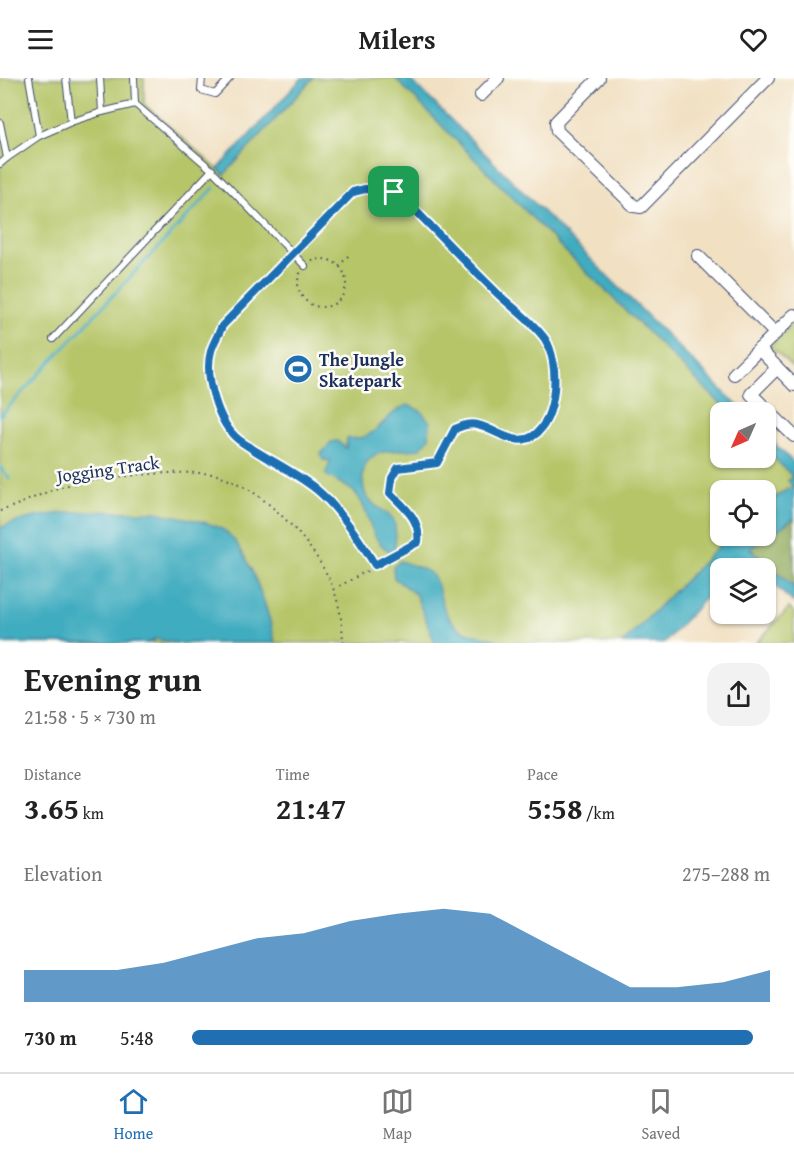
<!DOCTYPE html>
<meta charset="utf-8">
<style>
:root{--surface:#fff;--page:#f2f2f2;--text:#222;--muted:#767676;--line:#e0e0e0;--accent:#1f6fb2}
body{margin:0;font-family:"Gentium Book Plus",serif;background:var(--page);color:var(--text);height:100vh;display:flex;flex-direction:column;font-size:22px;white-space:nowrap}
*{box-sizing:border-box;margin:0}
p{font-size:20px;color:var(--muted)}
.icon{flex:none;width:33px;height:33px;fill:none;stroke:currentColor;stroke-width:2;stroke-linecap:round;stroke-linejoin:round}
.map{position:relative;height:565px;overflow:hidden}
.drawer{display:flex;flex-direction:column;background:var(--surface);flex:1}
.drawer>*{flex:none}
.needle{width:39px;rotate:225deg}
.controls{position:absolute;left:710px;top:324px;display:grid;gap:12px}
.controls a{display:grid;place-items:center;width:66px;height:66px;border-radius:12px;background:var(--surface);box-shadow:0 2px 4px #0004;font-size:30px}
.pin{position:absolute;display:grid;place-items:center;width:51px;height:51px;color:#fff;margin:-26px;border-radius:12px;box-shadow:0 3px 9px #0006}
.round{display:grid;place-items:center;flex:none;width:63px;height:63px;border-radius:18px;background:var(--page)}
.overview{display:flex;align-items:center;justify-content:space-between;height:102px;padding:0 24px}
h1{font-size:33px;font-weight:600;line-height:45px}
.figures{display:grid;grid-template-columns:repeat(3,1fr);gap:9px;height:102px;padding:6px 24px}
.figures div{display:grid;align-content:center}
.figures b{font-size:30px;font-weight:600}
.figures small{font-size:16px;font-weight:400}
.figures p{font-size:16px}
.chart{height:168px;padding:12px 24px}
.chart p{display:flex;justify-content:space-between}
.chart svg{width:100%;height:108px;margin-top:6px;fill:var(--accent);opacity:.7}
ul{padding:0 24px;list-style:none;font-size:20px}
li{display:grid;grid-template-columns:96px 72px 1fr;align-items:center;height:45px}
li i{height:15px;border-radius:8px;background:var(--accent)}
header{display:flex;justify-content:space-between;align-items:center;height:78px;padding:0 24px;background:var(--surface);font-size:27px;font-weight:600}
.menu{display:flex;justify-content:space-around;align-items:center;height:84px;border-top:2px solid var(--line);background:var(--surface);font-size:16px;color:var(--muted)}
.menu a{display:grid;justify-items:center;gap:3px}
.menu .active{color:var(--accent)}
.map>svg:first-child{display:block}
</style>
<header><svg class="icon" aria-label="menu" viewBox="0 0 24 24"><path d="M4 6h16M4 12h16M4 18h16"/></svg>Milers<svg class="icon" aria-label="heart" viewBox="0 0 24 24"><path d="M12 20l-8-8c-3-5 5-10 8-4 3-6 11-1 8 4z"/></svg></header>
<div class="map">
<svg width="794" height="565" viewBox="0 0 794 565">
<rect width="100%" height="100%" fill="#fdfcf7"/>
<filter id="ink" filterUnits="userSpaceOnUse"><feTurbulence type="fractalNoise" baseFrequency=".0167" numOctaves="2"/><feDisplacementMap in="SourceGraphic" scale="12" xChannelSelector="R" yChannelSelector="G"/><feConvolveMatrix kernelMatrix="1 2 1 2 8 2 1 2 1" color-interpolation-filters="sRGB"/></filter>
<filter id="wash" filterUnits="userSpaceOnUse"><feTurbulence type="fractalNoise" baseFrequency=".008" numOctaves="4" result="noise"/><feDisplacementMap in="SourceGraphic" scale="24" xChannelSelector="R" yChannelSelector="G"/><feGaussianBlur stdDeviation="1.35" result="paint"/><feColorMatrix in="noise" values="0 0 0 0 0 0 0 0 0 0 0 0 0 0 0 0 0 1.4 0 .05"/><feComposite in="paint" operator="in"/></filter>
<g filter="url(#wash)">
<rect width="100%" height="100%" fill="#f1e0c2"/>
<g fill="#b5c568" stroke="#687a63" stroke-width="1.5">
<polygon points="0,0 144,0 144,26 224,97 313,0 395,0 556,164 729,334 720,334 720,380 765,380 765,371 793,398 793,408 765,426 765,412 720,412 720,458 729,458 623,565 0,565"/>
<polygon points="794,244 794,291 775,272 771,275 769,270"/>
<polygon points="789,530 794,534 794,565 756,565"/>
</g>
<polygon fill="#90aa5c" stroke="#566c5d" stroke-width="1.5" points="794,440 794,509 750,470"/>
<g fill="#41acc0" stroke="#2e6e8f" stroke-width="1.5">
<polygon points="302,0 313,0 224,97 218,91"/>
<polygon points="395,0 409,0 744,334 729,334 556,164"/>
<path d="M408,327L421,333L430,344L429,360L420,371C398,373 366,368 363,396C362,402 364,414 367,419C372,428 385,432 392,440C397,447 396,464 394,472L389,473C368,460 371,435 357,417C350,408 334,403 325,396L331,383L323,382L321,376L331,364L337,363L346,370L347,360C378,365 383,335 408,327Z"/>
<polygon points="765,356 794,385 794,440 750,471 794,509 794,525 765,499 765,490 755,490 742,480 732,490 720,490 720,504 664,565 623,565 729,458 765,458 765,426 793,408 788,403 792,398 765,371"/>
<path d="M156,434C176,439 201,441 220,450C246,462 271,538 275,565H178L156,561L148,565H0V450C47,429 106,434 156,434Z"/>
<path d="M400,483C410,487 423,489 430,495C444,506 435,532 460,551C473,559 490,557 504,565H435L416,517L394,500L393,489Z"/>
</g>
<g fill="none" stroke-linecap="round" stroke-linejoin="round">
<g stroke="#41acc0" stroke-width="3">
<polyline points="0,338 214,110"/>
<polyline points="0,389 10,401"/>
</g>
</g>
</g>
<g filter="url(#ink)">
<g fill="none" stroke-linecap="round" stroke-linejoin="round">
<g stroke="#3b4a6d" stroke-width="8">
<g id="lane">
<polyline points="202,0 201,12 215,16 230,0"/>
<polyline points="135,26 212,92 305,188"/>
<polyline points="102,34 135,26 134,0"/>
<polyline points="71,44 102,34 100,0"/>
<polyline points="0,45 7,80 0,86"/>
<polyline points="39,58 71,44 66,0"/>
<polyline points="7,80 39,58 29,0"/>
<polyline points="53,261 212,92"/>
</g>
</g>
<g stroke="#3b4a6d" stroke-width="14">
<g id="street">
<polyline points="599,0 556,44 557,53 634,128 641,129 768,0"/>
<polyline points="481,17 498,0"/>
<polyline points="698,178 775,255"/>
<polyline points="759,271 794,307"/>
<polyline points="777,290 751,316 794,358"/>
<polyline points="734,296 794,237"/>
</g>
</g>
<g stroke="#3b4a6d" stroke-width="2" stroke-dasharray="1.5 4.5" stroke-linecap="butt">
<path d="M298,169L353,114L383,111L394,114L533,248C551,269 556,284 553,311C552,331 542,364 516,361C503,360 491,349 477,347C470,345 462,348 455,351L437,385L398,390L392,400L390,415C405,430 421,442 419,464L336,510"/>
<polyline points="288,180 222,248 211,273 209,298 217,329 236,360 293,394 319,413 354,455 375,487"/>
<circle cx="322" cy="205" r="24"/>
<polyline points="339,188 350,176"/>
<path d="M0,433C19,427 36,418 55,411C83,400 188,390 217,397C249,405 284,437 304,462C330,495 342,522 343,565"/>
</g>
<use href="#lane" stroke="#fff" stroke-width="6"/>
<use href="#street" stroke="#fff" stroke-width="12"/>
</g>
</g>
<g fill="none" stroke-linecap="round" stroke-linejoin="round" filter="url(#ink)">
<g stroke="#fff" stroke-width="12">
<path id="route" d="M365,111C383,111 392,112 406,123C437,154 467,186 499,217C514,231 533,244 545,261C560,284 558,342 533,358C515,370 494,350 477,347C469,345 462,348 455,351L437,385L398,390L392,400L390,415C405,430 421,442 418,464L375,487C359,461 340,431 316,411C292,392 264,380 239,362C218,346 204,298 211,273C213,265 219,256 222,248L353,114Z"/>
</g>
<use href="#route" stroke="#1f6fb2" stroke-width="8"/>
</g>
<defs>
<g id="stadium-disc" transform="scale(1.5)"><circle r="9.5" fill="#1f6fb2" stroke="#fdfcf7"/><path d="M0-5a6.5 5 0 1 0 0 10a6.5 5 0 1 0 0-10ZM-3.5-1.8h7v3.6h-7Z" fill="#fff"/></g>
</defs>
<g fill-rule="evenodd">
<use href="#stadium-disc" x="298" y="291"/>
</g>
<g text-anchor="middle" dominant-baseline="central" stroke-width="5" stroke-linejoin="round" paint-order="stroke">
<g font-size="18" font-weight="bold" fill="#1b2f5e" stroke="#fdfcf7" text-anchor="start">
<text x="319" y="281">The Jungle<tspan x="319" dy="21">Skatepark</tspan></text>
</g>
<g font-size="18" fill="#1b2f5e" stroke="#fdfcf7">
<text transform="translate(108 391) rotate(-8)">Jogging Track</text>
</g>
</g>
</svg>
<div class="controls">
<a><svg class="needle" viewBox="-14 -14 28 28"><path d="M0-13l5 13h-10z" fill="#e53935"/><path d="M0 13l5-13h-10z" fill="#767676"/></svg></a>
<a><svg class="icon" aria-label="locate" viewBox="0 0 24 24"><circle cx="12" cy="12" r="6"/><path d="M12 2v4M12 18v4M2 12h4M18 12h4"/></svg></a>
<a><svg class="icon" aria-label="layers" viewBox="0 0 24 24"><path d="M12 4l9 5-9 5-9-5zM3 14l9 5 9-5"/></svg></a>
</div>
<div class="pin" style="left:394px;top:114px;background:#1e9e55"><svg class="icon" aria-label="arrive" viewBox="0 0 24 24"><path d="M6 21V4h12l-3 4 3 4H6"/></svg></div>
</div>
<section class="drawer">
<div class="overview"><div><h1>Evening run</h1><p>21:58 · 5 × 730 m</p></div><a class="round"><svg class="icon" aria-label="share" viewBox="0 0 24 24"><path d="M12 15V3M7 8l5-5 5 5M5 13v7h14v-7"/></svg></a></div>
<div class="figures">
<div><p>Distance</p><b>3.65<small> km</small></b></div>
<div><p>Time</p><b>21:47</b></div>
<div><p>Pace</p><b>5:58<small> /km</small></b></div>
</div>
<div class="chart"><p><span>Elevation</span>275–288 m</p>
<svg viewBox="0 0 160 44" preserveAspectRatio="none"><path d="M0 44V31L10 31L20 31L30 28L40 23L50 18L60 16L70 11L80 8L90 6L100 8L110 18L120 28L130 38L140 38L150 36L160 31V44z"/></svg>
</div>
<ul>
<li><b>730 m</b>5:48<i style="width:97%"></i></li>
</ul>
</section>
<nav class="menu">
<a class="active"><svg class="icon" aria-label="home" viewBox="0 0 24 24"><path d="M3 11l9-7 9 7M6 9v11h12V9"/></svg>Home</a>
<a><svg class="icon" aria-label="map" viewBox="0 0 24 24"><path d="M3 6l6-2 6 2 6-2v14l-6 2-6-2-6 2zM9 4v14M15 6v14"/></svg>Map</a>
<a><svg class="icon" aria-label="saved" viewBox="0 0 24 24"><path d="M7 4h10v16l-5-4-5 4z"/></svg>Saved</a>
</nav>
